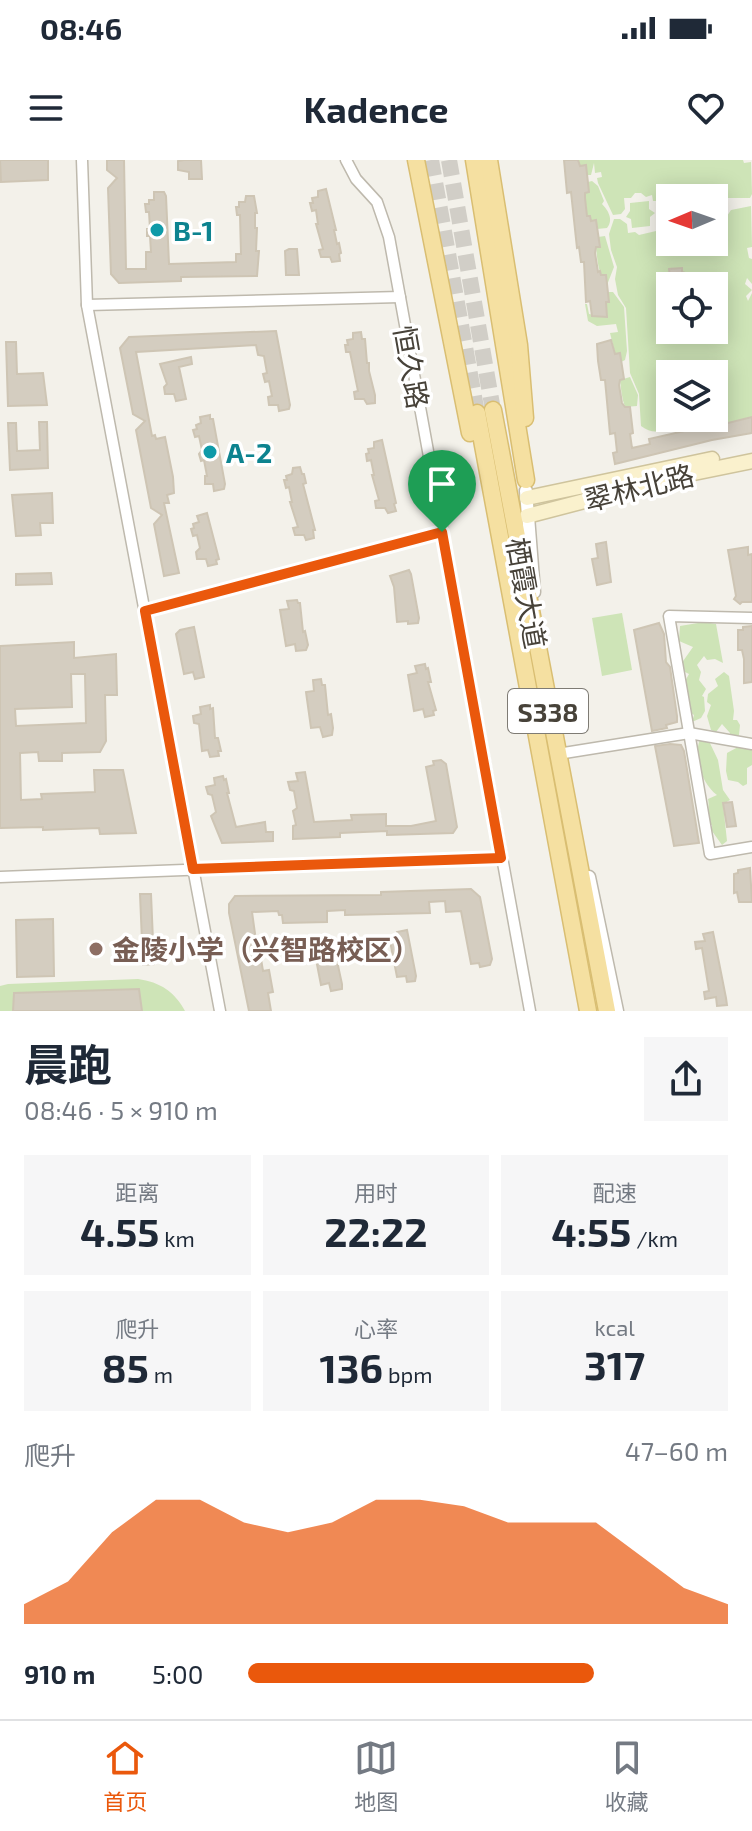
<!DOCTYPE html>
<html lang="zh">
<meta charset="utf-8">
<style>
:root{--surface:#fff;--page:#f6f6f7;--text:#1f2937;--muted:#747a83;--line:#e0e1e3;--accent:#ea580c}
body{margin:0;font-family:"Exo 2","Noto Sans SC",sans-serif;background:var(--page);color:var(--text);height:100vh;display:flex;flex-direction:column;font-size:30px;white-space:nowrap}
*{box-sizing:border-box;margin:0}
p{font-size:26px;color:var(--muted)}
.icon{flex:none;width:44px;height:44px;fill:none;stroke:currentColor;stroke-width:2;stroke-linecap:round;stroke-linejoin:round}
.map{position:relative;height:851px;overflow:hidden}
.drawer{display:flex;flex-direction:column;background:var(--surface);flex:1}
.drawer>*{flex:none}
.needle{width:52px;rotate:268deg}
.tools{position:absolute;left:656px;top:24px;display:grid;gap:16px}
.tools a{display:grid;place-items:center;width:72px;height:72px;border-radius:0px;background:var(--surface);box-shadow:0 4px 20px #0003;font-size:40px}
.pin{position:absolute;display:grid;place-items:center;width:68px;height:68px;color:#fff;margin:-82px -34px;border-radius:50% 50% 50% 0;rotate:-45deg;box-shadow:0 0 8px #0007}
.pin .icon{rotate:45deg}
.round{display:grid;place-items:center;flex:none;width:84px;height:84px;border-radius:0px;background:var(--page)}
.headline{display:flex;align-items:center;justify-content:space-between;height:136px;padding:0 24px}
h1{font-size:44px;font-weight:700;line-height:60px}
.figures{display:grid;grid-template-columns:repeat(3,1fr);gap:12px;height:136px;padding:8px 24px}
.figures div{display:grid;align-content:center;border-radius:0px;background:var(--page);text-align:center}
.figures b{font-size:40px;font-weight:700}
.figures small{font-size:22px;font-weight:400}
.figures p{font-size:22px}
.chart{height:224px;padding:16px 24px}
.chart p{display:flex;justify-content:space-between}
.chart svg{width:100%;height:144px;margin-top:8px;fill:var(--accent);opacity:.7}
ul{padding:0 24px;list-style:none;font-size:26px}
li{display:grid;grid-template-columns:128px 96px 1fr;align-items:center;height:60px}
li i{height:20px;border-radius:10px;background:var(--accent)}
.status{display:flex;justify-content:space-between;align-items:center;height:56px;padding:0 40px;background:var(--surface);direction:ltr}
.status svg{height:22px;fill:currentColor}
header{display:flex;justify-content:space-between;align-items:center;height:104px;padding:0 24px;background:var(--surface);font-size:36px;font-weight:700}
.menu{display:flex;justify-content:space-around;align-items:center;height:112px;border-top:2px solid var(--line);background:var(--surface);font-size:22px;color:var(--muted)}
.menu a{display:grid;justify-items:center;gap:4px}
.menu .selected{color:var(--accent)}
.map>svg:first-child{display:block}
</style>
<div class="status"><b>08:46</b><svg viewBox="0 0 49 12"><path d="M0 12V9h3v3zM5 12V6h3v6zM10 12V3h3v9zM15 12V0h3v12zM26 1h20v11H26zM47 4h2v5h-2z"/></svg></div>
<header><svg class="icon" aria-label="menu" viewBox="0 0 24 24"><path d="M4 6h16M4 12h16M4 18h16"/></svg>Kadence<svg class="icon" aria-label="heart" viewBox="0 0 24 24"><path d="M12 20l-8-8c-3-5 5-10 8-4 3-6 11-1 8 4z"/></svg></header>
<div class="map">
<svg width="752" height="851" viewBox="0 0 752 851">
<rect width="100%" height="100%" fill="#f3f1ea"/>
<g fill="#cee4b7" fill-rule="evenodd">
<polygon points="578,0 743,0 744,3 751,2 752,34 750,38 727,38 726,36 670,38 670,41 653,41 652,35 646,37 641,33 635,33 631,38 624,38 625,49 621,54 613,55 598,23 597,18 602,17 601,12 595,13 594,3 591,15 587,15 586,5 580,6"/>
<path d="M592,21L598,26L604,41L602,44C608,50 614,60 607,68L597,69L596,60L591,61L587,56L585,33L589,32L588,22Z"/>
<polygon points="649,41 649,49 655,53 650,57 650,66 632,68 631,59 626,57 630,51 630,43"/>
<path d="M751,46L752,87L747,88L749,98L752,99V124L747,118L745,124L752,130L746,136L748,141L752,133V257L704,269L703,258H714V214L693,213L692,209L670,214L667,225L670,234V258H674C665,272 655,276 641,266L639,234L630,213L626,148L618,135L615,119L617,107L611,90L609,74L614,59H620L627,64L628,73L635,72L639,75L656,71V63L670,61V82H714V57L727,56L731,50ZM670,126H714V170H670Z"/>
<path d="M605,76L614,107L607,125L606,115H601C598,107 597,98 596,87L600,86L598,77Z"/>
<polygon points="608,132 613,132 624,147 627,191 625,200 621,202 620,193 615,193 610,173 618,172 616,164 597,166 588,161 585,144 587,144 589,154 606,157 606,142 609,141"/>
<path d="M630,217L638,235L637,246L625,247C622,239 621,230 620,220Z"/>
<polygon points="622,453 632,510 602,516 592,458"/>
<polygon points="704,462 716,464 723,503 715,499 707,500 704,496 697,505 701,512 699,520 706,529 702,536 704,537 705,551 701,558 692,562 694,555 690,552 684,523 689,514 683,511 681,504 693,487 679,481 680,466"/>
<polygon points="724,512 729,516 734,551 733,560 737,560 740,565 739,575 734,578 730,576 730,573 722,564 716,572 711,570 707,556 711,545 707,542 708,534 718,526 715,519"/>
<path d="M700,579H708L718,600L723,630L730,640L723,644L727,681L722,685L712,671V665L708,664C706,656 710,648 708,639L717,635C702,624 693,597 700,579Z"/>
<polygon points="738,587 752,587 752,605 747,608 747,624 743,626 738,622 728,620 726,611 727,593"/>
<path d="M138,819C160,822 175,832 185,851H142L139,829L15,833L13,851H0V826L8,824Z"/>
</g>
<g fill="#d4cdc0" stroke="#cec5b4" stroke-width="2" fill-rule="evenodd">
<polygon points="0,0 48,0 48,20 1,22"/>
<polygon points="107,0 124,0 126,109 146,109 146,92 151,92 150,76 147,76 147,69 150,69 149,52 146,52 145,44 149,44 149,40 154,40 154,32 164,32 166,36 169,104 236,102 236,94 241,94 240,55 237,55 236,47 239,47 239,42 245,42 246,36 254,36 257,53 255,53 255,68 257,68 256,91 259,91 257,116 181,117 181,121 119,123 111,114 108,28 117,18 107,10"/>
<polygon points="184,0 201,0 202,19 189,19 189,12 178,10 178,1"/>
<polygon points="564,0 578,0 580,6 586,5 589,32 585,33 585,38 587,56 590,56 591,61 596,60 600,87 596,87 595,93 598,112 600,111 601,115 606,115 609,142 606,142 607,157 592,156 590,141 586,142 584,102 581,102 579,87 577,88 571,32 567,33"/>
<polygon points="326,29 336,70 334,70 337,84 339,83 341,93 339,94 340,101 332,102 330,97 321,97 319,90 323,89 316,64 318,64 316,50 312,51 310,43 313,43 312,38 318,37 318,31"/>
<polygon points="289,89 297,89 299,115 286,115 285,91"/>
<polygon points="682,108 682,112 692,115 692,126 671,126 669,109"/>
<polygon points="276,171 290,245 289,249 279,251 278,245 269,245 268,237 272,236 269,221 265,222 263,214 267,213 264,196 258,195 256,185 136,192 152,276 155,275 156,279 165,277 173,317 174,333 167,335 169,343 164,343 179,413 164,416 154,364 162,355 151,348 136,270 145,261 133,254 120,188 129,177"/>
<polygon points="361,172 362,179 365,179 367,203 369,203 369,211 375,235 375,243 367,244 364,239 355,239 354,232 358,231 350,192 346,192 345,185 348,185 347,180 353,179 353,173"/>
<polygon points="611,180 615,194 620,193 624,219 620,220 619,225 622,243 625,247 630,247 633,273 630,274 632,288 650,284 649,279 689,270 689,258 702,258 704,269 752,257 752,273 712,280 615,304 613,293 617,292 615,273 610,274 605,220 601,220 598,201 597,184"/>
<polygon points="6,182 16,182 17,214 43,213 47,245 8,246"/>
<polygon points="191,197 192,204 179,207 186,239 176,241 174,234 165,234 164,227 167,224 160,204"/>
<polygon points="210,255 210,259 213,259 225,324 224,329 214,331 213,324 205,324 205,316 207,316 204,300 201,301 199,294 202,290 199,276 195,277 193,270 197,269 196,265 201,263 200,257"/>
<polygon points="39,262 47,262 48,308 10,310 8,263 16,263 17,291 40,290"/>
<polygon points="382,280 396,343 394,344 396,351 388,353 385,348 376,348 375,341 379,340 372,315 374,315 371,300 367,301 366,294 369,293 368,289 374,288 374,282"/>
<polygon points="300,307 302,314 304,314 306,323 303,324 315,370 313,370 314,378 306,380 304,375 295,375 293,368 298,367 290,342 292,342 289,327 286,328 284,320 287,320 286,316 292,314 293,308"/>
<polygon points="52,333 53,363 40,363 41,375 16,376 12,335"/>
<polygon points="207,353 219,399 216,400 217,404 208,406 206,399 197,399 196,392 200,388 197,375 193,376 191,369 194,368 193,364 199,362 197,356"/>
<polygon points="606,382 611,422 597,425 592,399 598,398 596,384"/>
<polygon points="748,387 748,395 752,394 752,442 742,442 740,444 734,439 736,436 728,390"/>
<polygon points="409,410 411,414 419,458 418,463 408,464 408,461 397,462 394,427 390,416"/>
<polygon points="51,413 52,424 16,425 16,414"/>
<polygon points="297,440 298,443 300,443 303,472 305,471 308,485 306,490 296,491 295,484 286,486 280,450 289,449 287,441"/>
<polygon points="659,463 664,474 666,502 670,507 677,556 677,562 666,565 667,568 652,571 634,470"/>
<polygon points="752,466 752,522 744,523 744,499 742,490 738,490 738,470 743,470 743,467"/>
<polygon points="194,467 204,517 195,519 193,512 184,514 176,474 180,470"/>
<path d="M74,482V498L116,494L117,535H105L106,581L100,592L62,593V601H39L38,592L20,593L21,640L42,639L41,634L95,632L94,610H123L136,673L100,674L99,668L43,670V667L0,668V486ZM71,514H85L86,563L16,566L15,549L72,547Z"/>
<polygon points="425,504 426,509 428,508 431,522 428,522 436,550 433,551 434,555 425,557 423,549 414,551 408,515 417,513 415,506"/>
<polygon points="321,519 322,525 325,525 328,555 331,554 333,568 332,575 323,577 320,567 311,568 306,532 314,531 313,520"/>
<polygon points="210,545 210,549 213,548 215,578 218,578 221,591 218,591 219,596 210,597 208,590 202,591 199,564 194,563 193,556 201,554 200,547"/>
<polygon points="670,584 681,585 684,591 699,683 674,686 655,586"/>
<polygon points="441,600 446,604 457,667 453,673 387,675 387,671 340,673 340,677 293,679 293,666 296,665 293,651 297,648 294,631 290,630 288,622 298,621 296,613 305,612 314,662 352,660 351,655 386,654 386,666 411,666 436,661 426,607 434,605 433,601"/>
<polygon points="223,616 224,620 226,619 229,633 227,633 236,667 265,662 266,672 273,672 273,681 222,683 211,656 216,652 212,635 208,634 206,627 215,625 214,618"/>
<polygon points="732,642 736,666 727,667 723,643"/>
<polygon points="750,708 752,742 739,742 737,732 734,733 734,714 738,713 738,710"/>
<polygon points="471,729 480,737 492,799 490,805 480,807 479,803 471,804 461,751 446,752 445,741 429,742 430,753 345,755 345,750 327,751 327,762 283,763 282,755 279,755 278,751 252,752 257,788 259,787 263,811 269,810 273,832 268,833 271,851 249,851 229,753 229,744 235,736 381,735 381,732"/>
<polygon points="140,734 151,734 154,804 143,805"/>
<polygon points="53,759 54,816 17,817 16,760"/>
<polygon points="407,770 416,816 415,821 407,822 406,816 397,817 390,781 398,779 397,772"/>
<polygon points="713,772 726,838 727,845 717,846 716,837 705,839 704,832 709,831 702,788 696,789 695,782 705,781 703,774"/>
<polygon points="332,778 342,824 342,829 331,831 329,823 321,825 314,789 323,787 322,780"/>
<polygon points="139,829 142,851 13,851 14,833"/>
</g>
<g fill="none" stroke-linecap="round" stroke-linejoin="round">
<g stroke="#d1cec7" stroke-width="16" stroke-dasharray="16 8" stroke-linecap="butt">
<polyline points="431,0 477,253"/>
<polyline points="449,0 493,250"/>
</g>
<g stroke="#beb9ad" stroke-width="13">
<g id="minor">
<polyline points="82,0 87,145 220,851"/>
<polyline points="346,0 356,19 377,42 389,77 530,851"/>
<polyline points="87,145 400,137"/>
<polyline points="145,451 442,372"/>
<polyline points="752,458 669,456 710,694 752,687"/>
<polyline points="564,593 689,573 752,584"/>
<polyline points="0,717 501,698"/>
</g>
</g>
<g stroke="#beb9ad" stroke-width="15">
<g id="tertiary">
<polyline points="526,331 534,432"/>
<polyline points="589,717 617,851"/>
</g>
</g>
<g stroke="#cfc49d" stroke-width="17">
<g id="secondary">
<polyline points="527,338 712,299"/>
<polyline points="527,356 684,315 752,301"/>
</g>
</g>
<g stroke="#d9be72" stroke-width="19">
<g id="primary">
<polyline points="416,0 470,273"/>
<polyline points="474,0 526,320"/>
<polyline points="489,0 519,185 525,258"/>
<polyline points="493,250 607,851"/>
<polyline points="477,253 588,851"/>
</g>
</g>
<use href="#minor" stroke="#fff" stroke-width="10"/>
<use href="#tertiary" stroke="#fff" stroke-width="12"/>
<use href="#secondary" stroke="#faf1cd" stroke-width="14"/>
<use href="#primary" stroke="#f5e0a1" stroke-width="16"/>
</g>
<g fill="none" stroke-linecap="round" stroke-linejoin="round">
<g stroke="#fff" stroke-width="16">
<polygon id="route" points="442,372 501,698 193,709 145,451"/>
</g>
<use href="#route" stroke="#ea580c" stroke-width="10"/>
</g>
<g fill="#0f9aa8" stroke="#fff" stroke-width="3">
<circle cx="157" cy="70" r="8"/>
<circle cx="210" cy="292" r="8"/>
</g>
<circle fill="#8d6e63" stroke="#fff" stroke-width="3" cx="96" cy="789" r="8"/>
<g text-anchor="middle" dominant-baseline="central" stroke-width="7" stroke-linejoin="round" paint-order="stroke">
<rect fill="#fff" stroke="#7e7b74" stroke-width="2" x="508" y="529" width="80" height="44" rx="6"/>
<g font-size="26" font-weight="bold" fill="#474239">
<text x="548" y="551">S338</text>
</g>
<g font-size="28" font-weight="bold" fill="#0d838f" stroke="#fff" text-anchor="start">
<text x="173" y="70">B-1</text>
<text x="226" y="292">A-2</text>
</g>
<g font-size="28" fill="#474239" stroke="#fff">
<text transform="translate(412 207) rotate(80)">恒久路</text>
<text transform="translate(639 327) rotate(-14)">翠林北路</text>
<text transform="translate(527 433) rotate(80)">栖霞大道</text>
</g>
<g font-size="28" font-weight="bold" fill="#785e54" stroke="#fff" text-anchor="start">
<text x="112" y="789">金陵小学（兴智路校区）</text>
</g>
</g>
</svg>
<div class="tools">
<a><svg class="needle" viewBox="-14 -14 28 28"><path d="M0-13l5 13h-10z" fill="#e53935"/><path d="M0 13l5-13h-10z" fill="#747a83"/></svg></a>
<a><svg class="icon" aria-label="locate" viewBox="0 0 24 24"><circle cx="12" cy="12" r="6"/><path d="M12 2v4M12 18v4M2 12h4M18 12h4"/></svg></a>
<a><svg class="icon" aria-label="layers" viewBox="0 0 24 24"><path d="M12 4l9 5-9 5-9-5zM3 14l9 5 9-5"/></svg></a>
</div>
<div class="pin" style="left:442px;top:372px;background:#1e9e55"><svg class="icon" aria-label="arrive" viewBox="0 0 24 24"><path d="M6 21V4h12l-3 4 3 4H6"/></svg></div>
</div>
<section class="drawer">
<div class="headline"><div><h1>晨跑</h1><p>08:46 · 5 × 910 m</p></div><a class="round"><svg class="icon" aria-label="share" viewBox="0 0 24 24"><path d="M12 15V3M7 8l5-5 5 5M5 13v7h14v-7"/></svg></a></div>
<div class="figures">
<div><p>距离</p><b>4.55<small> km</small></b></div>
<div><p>用时</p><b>22:22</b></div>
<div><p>配速</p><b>4:55<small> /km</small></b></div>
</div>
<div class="figures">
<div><p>爬升</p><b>85<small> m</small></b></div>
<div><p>心率</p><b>136<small> bpm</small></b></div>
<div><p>kcal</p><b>317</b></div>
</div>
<div class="chart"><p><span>爬升</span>47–60 m</p>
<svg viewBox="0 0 160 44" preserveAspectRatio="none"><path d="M0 44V38L10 31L20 16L30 6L40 6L50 13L60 16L70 13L80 6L90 6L100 8L110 13L120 13L130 13L140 23L150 33L160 38V44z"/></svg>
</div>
<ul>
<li><b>910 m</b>5:00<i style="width:72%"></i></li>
</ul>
</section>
<nav class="menu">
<a class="selected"><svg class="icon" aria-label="home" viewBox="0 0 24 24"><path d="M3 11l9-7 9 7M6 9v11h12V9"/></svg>首页</a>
<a><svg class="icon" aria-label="map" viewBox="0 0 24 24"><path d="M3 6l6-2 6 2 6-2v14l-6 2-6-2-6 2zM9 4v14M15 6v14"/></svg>地图</a>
<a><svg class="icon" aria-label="saved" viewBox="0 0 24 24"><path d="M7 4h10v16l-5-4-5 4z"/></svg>收藏</a>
</nav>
